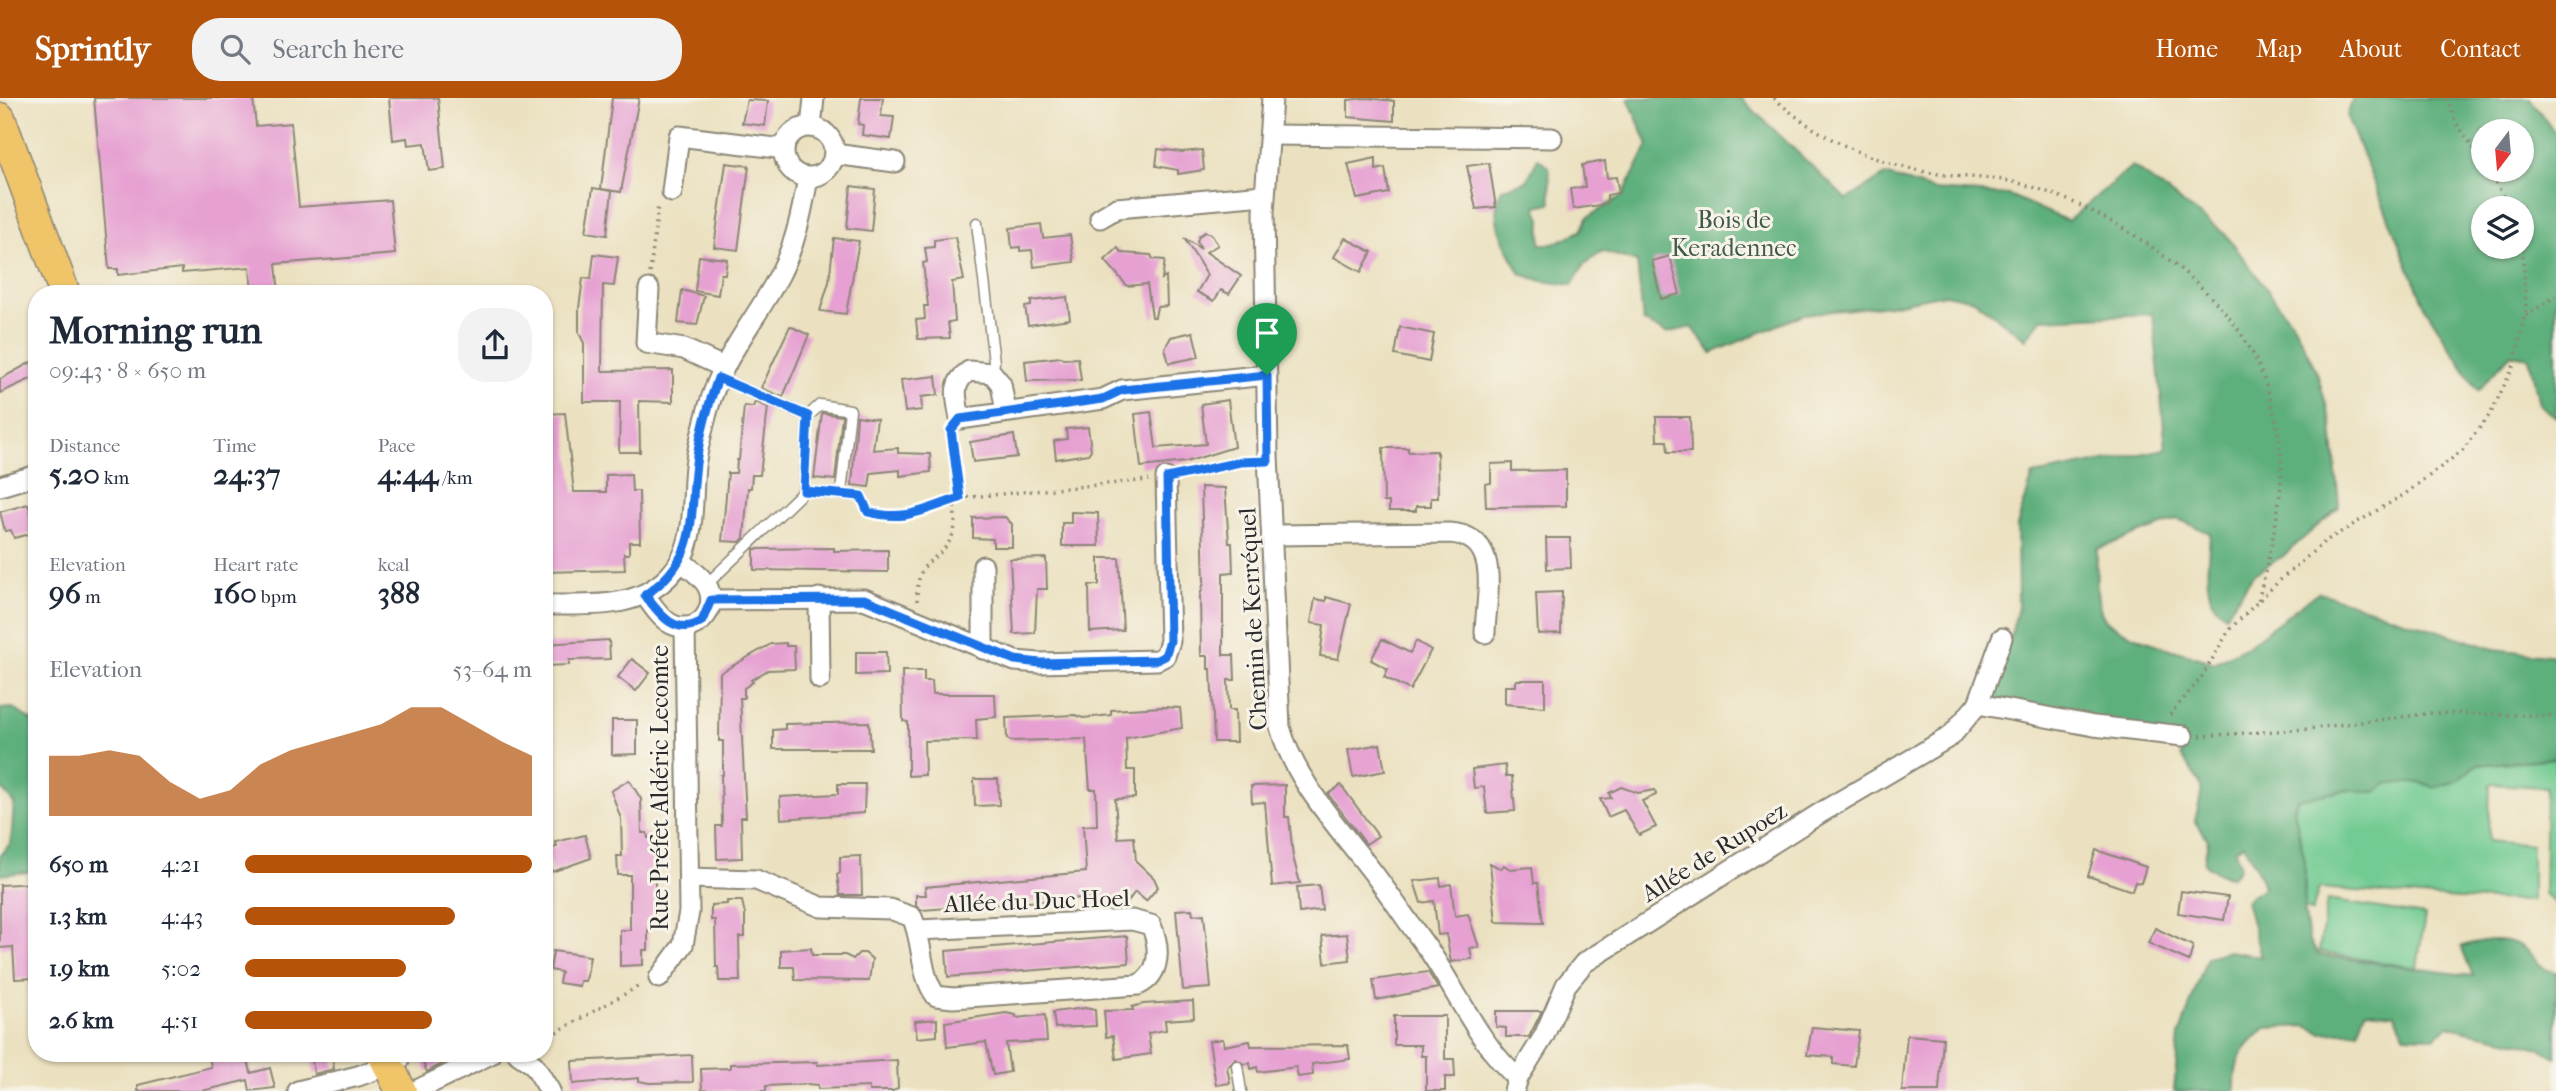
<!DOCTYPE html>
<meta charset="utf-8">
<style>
:root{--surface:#fff;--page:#f2f2f3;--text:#1f2937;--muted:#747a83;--accent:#b45309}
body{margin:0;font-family:"IM FELL French Canon",serif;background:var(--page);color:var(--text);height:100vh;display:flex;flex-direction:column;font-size:26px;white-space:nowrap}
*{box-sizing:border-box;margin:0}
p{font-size:23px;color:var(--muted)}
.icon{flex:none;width:38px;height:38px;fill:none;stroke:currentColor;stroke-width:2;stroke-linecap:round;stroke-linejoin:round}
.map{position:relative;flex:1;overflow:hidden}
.sheet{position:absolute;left:28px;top:187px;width:525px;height:777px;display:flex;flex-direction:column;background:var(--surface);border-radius:28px;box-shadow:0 2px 5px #0004}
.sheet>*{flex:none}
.needle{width:46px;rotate:196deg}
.buttons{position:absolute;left:2471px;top:21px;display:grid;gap:14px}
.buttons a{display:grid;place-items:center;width:63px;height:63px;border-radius:50%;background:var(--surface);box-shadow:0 2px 5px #0004;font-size:35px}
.pin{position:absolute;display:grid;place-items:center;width:60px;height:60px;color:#fff;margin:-72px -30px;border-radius:50% 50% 50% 0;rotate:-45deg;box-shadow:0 0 7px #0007}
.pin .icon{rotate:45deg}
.round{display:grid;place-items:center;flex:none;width:74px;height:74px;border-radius:28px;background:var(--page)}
.overview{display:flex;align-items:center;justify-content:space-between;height:119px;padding:0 21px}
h1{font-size:38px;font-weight:700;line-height:52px}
.figures{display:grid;grid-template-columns:repeat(3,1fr);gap:10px;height:119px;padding:7px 21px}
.figures div{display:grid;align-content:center}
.figures b{font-size:30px;font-weight:700}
.figures small{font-size:19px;font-weight:400}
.figures p{font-size:19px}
.chart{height:196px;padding:14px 21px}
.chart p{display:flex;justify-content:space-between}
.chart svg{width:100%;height:126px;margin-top:7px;fill:var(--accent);opacity:.7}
ul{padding:0 21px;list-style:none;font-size:23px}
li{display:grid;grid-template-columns:112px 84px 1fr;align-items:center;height:52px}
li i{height:18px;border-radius:9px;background:var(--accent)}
header{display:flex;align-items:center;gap:42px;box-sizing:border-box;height:98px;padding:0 35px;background:var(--accent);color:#fff}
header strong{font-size:33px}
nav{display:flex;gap:38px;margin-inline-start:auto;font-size:24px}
.search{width:490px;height:63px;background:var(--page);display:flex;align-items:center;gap:18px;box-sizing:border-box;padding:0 24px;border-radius:28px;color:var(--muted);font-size:26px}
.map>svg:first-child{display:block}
</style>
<header>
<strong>Sprintly</strong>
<div class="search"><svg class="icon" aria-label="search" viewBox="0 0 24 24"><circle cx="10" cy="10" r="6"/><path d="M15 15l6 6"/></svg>Search here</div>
<nav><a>Home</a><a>Map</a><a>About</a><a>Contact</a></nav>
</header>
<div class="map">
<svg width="2556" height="993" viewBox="0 0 2556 993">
<rect width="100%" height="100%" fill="#f7f3e8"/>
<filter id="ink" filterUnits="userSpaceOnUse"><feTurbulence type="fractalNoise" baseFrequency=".0143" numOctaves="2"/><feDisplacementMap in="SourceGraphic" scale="14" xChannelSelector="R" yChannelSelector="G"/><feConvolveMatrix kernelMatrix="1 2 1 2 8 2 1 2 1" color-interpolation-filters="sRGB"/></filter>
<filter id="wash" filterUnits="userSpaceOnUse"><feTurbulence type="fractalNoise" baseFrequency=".00686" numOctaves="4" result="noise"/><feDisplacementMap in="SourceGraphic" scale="28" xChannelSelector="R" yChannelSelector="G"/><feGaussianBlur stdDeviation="1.57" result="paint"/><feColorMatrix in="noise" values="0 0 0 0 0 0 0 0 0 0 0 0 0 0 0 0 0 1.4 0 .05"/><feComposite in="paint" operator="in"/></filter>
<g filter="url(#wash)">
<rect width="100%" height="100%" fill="#ebe1c0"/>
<g fill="#72cb92" stroke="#4e7b5e" stroke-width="2">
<polygon points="2556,660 2556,807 2544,795 2546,689 2490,686 2488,743 2532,747 2532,803 2459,801 2319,790 2312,814 2304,809 2305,764 2294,712 2297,701 2347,692 2375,694 2389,685 2421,685 2436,689 2457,683 2476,667"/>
<polygon points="2327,802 2425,817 2417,870 2319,854"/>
</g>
<g fill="#5daf7c" stroke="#446d54" stroke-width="2" fill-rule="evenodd">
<path d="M1628,0H1741L1847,102L1885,77L1933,92L2009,97L2068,123L2132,68L2226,137L2294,227L2317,274L2332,328L2339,409L2282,459L2254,476L2226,517C2199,501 2209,462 2210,435L2178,421L2097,451C2097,471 2094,497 2102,516C2111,538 2189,555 2214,565L2247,548L2318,494L2494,551L2556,558V660L2476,667L2457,683L2436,689L2421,685H2389L2375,694L2348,692L2297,701L2294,712L2305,764L2304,809L2309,843L2319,857L2473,878L2461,848C2482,843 2506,836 2526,852C2537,860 2540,873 2556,874V959C2522,939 2485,940 2448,928L2434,939L2405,938L2395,916L2366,913L2358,933L2321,935L2307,928L2265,930C2242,952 2234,960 2235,993H2174L2179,938L2207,859L2229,853L2261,859L2246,803L2264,789C2261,779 2249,755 2243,746L2235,752L2240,770L2232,779L2216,774L2204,765L2208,742L2195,722C2207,679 2202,691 2181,658L2186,644L2000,607L1987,601L2005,560L2018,509L2017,428L2033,377L2166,351L2153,216L2041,221L2026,241L1974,202L1945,196L1890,207L1804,216L1712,255L1692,229L1666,235L1643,223L1637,164L1602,153L1584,167L1572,187L1542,183L1521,176C1508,151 1486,121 1502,91L1527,83L1538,60L1549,69L1551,105L1536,108L1541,121L1540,146H1553L1581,133L1587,120L1623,97L1648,47Z"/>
<path d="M2353,0H2530L2556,37V319L2539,306L2529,260L2510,257L2478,293L2426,211L2347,19ZM2483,33H2522V72H2483ZM2483,110H2522V149H2483Z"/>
<polygon points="13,610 32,623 37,620 37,773 0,777 0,757 11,745 14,705 0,689 0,611"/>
</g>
<g id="blocks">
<g fill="#e6a0d2">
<polygon points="94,0 253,0 256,28 291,25 299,109 390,102 395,156 276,166 279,196 252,196 250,169 182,175 182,170 118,177 118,171 109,171"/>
<polygon points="389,0 438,0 445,71 429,73 425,45 408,47 407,40 393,42"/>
<polygon points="612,0 639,0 621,94 601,91"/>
<polygon points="861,0 883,0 881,18 894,19 891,41 862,37 863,27 858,26"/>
<polygon points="1366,0 1394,3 1394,23 1348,19 1348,2"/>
<polygon points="747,2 768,3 765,28 742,25"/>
<polygon points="1158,51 1182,54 1202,52 1204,72 1178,76 1178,72 1156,68"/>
<polygon points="1376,60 1376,72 1385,70 1389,95 1357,101 1348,66"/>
<polygon points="1605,63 1607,80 1616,79 1619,95 1607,97 1607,106 1573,111 1570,91 1585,89 1582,67"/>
<polygon points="726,65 749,68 738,152 714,149"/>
<polygon points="1489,65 1496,109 1476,111 1467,68"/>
<polygon points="851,88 875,91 871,133 847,130"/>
<polygon points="593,90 612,93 607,137 586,134"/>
<polygon points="1041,126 1043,140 1070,137 1074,164 1034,169 1032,152 1020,153 1020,149 1012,150 1010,130"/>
<polygon points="1205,134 1211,136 1218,147 1206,154 1241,178 1229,196 1221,192 1214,203 1197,194 1207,177 1184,140 1201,151 1197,144 1199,138"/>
<polygon points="955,139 964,182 952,184 955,223 948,224 950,240 918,241 916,222 925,221 924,208 928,208 923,165 927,164 925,150 934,149 934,142"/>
<polygon points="834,140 859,143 846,216 820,213 829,184"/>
<polygon points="1345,140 1372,154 1361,174 1334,159"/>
<polygon points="1118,150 1122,155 1151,157 1153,161 1165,162 1162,181 1166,179 1167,208 1157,209 1155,219 1152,219 1147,186 1127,188 1105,162"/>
<polygon points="594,156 618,159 614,188 603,187 602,273 673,272 673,304 639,303 640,354 619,354 620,304 584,304 584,245 579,235 579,210 583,180 591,181"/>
<polygon points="699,158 727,161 725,176 721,176 718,197 695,193"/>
<polygon points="1670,158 1680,196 1661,201 1652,163"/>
<polygon points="682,192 704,198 697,227 678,225"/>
<polygon points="1067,199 1070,221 1028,227 1025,209 1031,208 1031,203"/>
<polygon points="790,228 809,237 783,299 761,290"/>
<polygon points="1400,229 1434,236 1429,264 1395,257"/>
<polygon points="1193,234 1199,259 1169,265 1165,250 1171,239"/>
<polygon points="1061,259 1063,261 1078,260 1081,282 1027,283 1025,263"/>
<polygon points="37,261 37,278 0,295 0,281"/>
<polygon points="936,278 938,297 921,299 922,312 905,314 901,282"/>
<polygon points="1228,302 1234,349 1186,364 1141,369 1135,316 1151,314 1156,350 1206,346 1201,306"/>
<polygon points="755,304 768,309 760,377 752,377 751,390 748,390 744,440 740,444 722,443 728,375 736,375 737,362 739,362 744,308 753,309"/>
<polygon points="565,315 574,394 606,394 606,377 631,376 632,393 639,393 640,444 629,444 629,456 624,456 625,472 544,474 544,316"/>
<polygon points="822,315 842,318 835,382 814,380"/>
<polygon points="857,318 877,321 873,352 898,350 898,355 930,356 931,374 900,378 900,372 871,375 869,389 852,387"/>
<polygon points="1656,319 1690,319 1691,354 1668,354 1667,343 1657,343"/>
<polygon points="1088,329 1091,352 1088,356 1056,361 1054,343 1067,341 1066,331"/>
<polygon points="1014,337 1017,359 973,364 970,344"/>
<polygon points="1383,350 1408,350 1408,354 1437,353 1438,400 1431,400 1431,408 1416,408 1416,413 1389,413 1389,404 1384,404"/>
<polygon points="1512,365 1512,373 1566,372 1566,408 1486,409 1485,386 1491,385 1491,366"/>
<polygon points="1201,389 1225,390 1229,445 1232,445 1233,474 1223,475 1223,557 1234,557 1235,582 1228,582 1229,612 1235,612 1236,644 1214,644 1211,571 1208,571 1208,558 1201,558 1200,498 1204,484"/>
<polygon points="28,406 37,434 14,440 11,432 5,433 0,414"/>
<polygon points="1071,414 1098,415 1099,448 1062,448 1062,425 1071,425"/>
<polygon points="1005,419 1012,426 1012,449 993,449 993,441 973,440 973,420"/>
<polygon points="1546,440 1570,440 1571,470 1547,471"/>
<polygon points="834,450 834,453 888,452 888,474 754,472 754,451"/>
<polygon points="1046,460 1047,491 1037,491 1035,535 1014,536 1010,461"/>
<polygon points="1099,460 1119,460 1123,532 1090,534 1089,487 1099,487"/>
<polygon points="1562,494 1561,535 1538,536 1536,495"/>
<polygon points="1326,499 1351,506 1338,561 1320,558 1324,527 1311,525 1315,501 1326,503"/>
<polygon points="1382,541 1410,555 1416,543 1431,552 1410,592 1384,579 1388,571 1371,562"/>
<polygon points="609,542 610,561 569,562 569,567 544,568 544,546"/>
<polygon points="786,545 786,548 794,548 795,571 768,572 751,582 753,584 744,590 744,600 740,600 746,719 741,719 742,760 717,761 716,728 722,728 721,677 723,677 723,643 719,643 720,575 771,546"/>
<polygon points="856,554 886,554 887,576 856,577"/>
<polygon points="632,561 650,575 636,593 618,579"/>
<polygon points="902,573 924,573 924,583 932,583 933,596 995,596 996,619 976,621 977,642 924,643 925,677 908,678 908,624 903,623"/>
<polygon points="1516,582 1545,582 1545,609 1505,606 1505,588 1516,588"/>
<polygon points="1163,609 1180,610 1182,630 1126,640 1127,672 1135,672 1135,700 1115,701 1118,740 1134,739 1136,763 1154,780 1158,789 1146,803 1135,794 1123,810 1096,811 1095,799 922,812 916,808 916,797 926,797 925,789 1086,774 1083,728 1097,727 1096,691 1090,691 1086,641 1011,643 1007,641 1006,620 1075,617 1083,620 1111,617 1111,612"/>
<polygon points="612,622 637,622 637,656 612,657"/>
<polygon points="869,624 871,651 773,651 773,632 785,631 785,626"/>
<polygon points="1380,646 1385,673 1353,679 1348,652"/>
<polygon points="1505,667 1506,678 1512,678 1515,713 1487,715 1484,689 1474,690 1472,671"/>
<polygon points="974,681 998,681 999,707 975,708"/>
<polygon points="629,682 641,701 642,735 647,735 648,740 654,740 656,831 648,832 648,852 643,852 643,867 620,868 620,832 630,832 630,777 618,777 617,758 622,758 621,721 611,693"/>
<polygon points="838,686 865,686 864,715 781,721 780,699 838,696"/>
<polygon points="1285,687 1285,719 1289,719 1293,759 1300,785 1272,788 1265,704 1252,705 1251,688"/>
<polygon points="1341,687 1378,738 1366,746 1328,696"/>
<polygon points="1621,689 1638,695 1655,692 1656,697 1642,703 1656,729 1639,737 1624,712 1608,719 1600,701 1611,700 1609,695"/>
<polygon points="585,737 591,760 552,774 546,751 557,749 556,744"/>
<polygon points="2096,752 2146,769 2141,785 2135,784 2132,793 2088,778"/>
<polygon points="861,758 862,797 840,797 837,777 840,775 840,759"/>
<polygon points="1490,765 1501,771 1504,767 1510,771 1532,769 1534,785 1538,785 1543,825 1496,824"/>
<polygon points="1440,780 1441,788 1451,786 1455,818 1468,816 1479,849 1470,850 1472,861 1451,864 1446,836 1438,837 1434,803 1421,805 1414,783"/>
<polygon points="37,785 37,880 15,881 13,849 0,850 0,787"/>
<polygon points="1319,787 1322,812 1299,815 1297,789"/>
<polygon points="2181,793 2228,799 2224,822 2178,815"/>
<polygon points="727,803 742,803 745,816 745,839 739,839 740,883 719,883 718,869 716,869 715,822 711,822 711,807 727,806"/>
<polygon points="1192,811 1193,817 1204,816 1211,890 1183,892 1176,812"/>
<polygon points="2155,830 2193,848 2189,863 2148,845"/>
<polygon points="1347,836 1350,862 1325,865 1322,838"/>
<polygon points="1127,838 1129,865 948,879 946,853"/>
<polygon points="811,850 812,857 845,857 853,861 859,855 865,855 872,861 869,883 795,882 794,869 781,869 781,852"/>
<polygon points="553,853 590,858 587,878 585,883 580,883 579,888 559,885 561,874 550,872"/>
<polygon points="1428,874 1438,890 1376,902 1373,882"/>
<polygon points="1193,903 1194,920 1165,922 1166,932 1148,935 1151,956 1116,961 1113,938 1106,939 1104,913 1133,912 1132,909 1143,906"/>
<polygon points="1085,910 1095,912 1096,928 1055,930 1053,914"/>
<polygon points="1496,913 1542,913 1529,939 1506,939 1506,930 1496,929"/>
<polygon points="1006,915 1016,917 1016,920 1045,917 1047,943 1006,945 1010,974 993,977 986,944 947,949 945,924"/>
<polygon points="1394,918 1445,918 1445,961 1454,961 1455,979 1445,979 1445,993 1426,993 1426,958 1421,958 1421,947 1394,947"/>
<polygon points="937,921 937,938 917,940 915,923"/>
<polygon points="1812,929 1859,933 1854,968 1833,966 1833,959 1807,957"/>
<polygon points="1907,937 1943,940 1939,993 1902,993"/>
<polygon points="1223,941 1224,948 1250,943 1251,948 1348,947 1350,961 1312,966 1313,977 1298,979 1296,969 1258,974 1257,969 1251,971 1250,965 1244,966 1235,961 1227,969 1230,985 1216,987 1209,943"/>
<polygon points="223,956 247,956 251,975 270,970 275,990 250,993 248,982 202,993 138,993 138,987 211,969 209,959"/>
<polygon points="311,956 332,956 334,971 314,976"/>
<polygon points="419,956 437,956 442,966 427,974"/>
<polygon points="692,957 693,984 649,985 639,983 639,980 573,986 572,963"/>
<polygon points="897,962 898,990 893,993 869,993 869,989 818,991 818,987 807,986 766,988 766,993 702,992 701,971 730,970 730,966 817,964 818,967"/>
</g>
</g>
</g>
<g filter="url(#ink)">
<use href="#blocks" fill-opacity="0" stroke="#8b8676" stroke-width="2"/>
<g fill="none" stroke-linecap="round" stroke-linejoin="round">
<g stroke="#8b8676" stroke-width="13">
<g id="lane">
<polyline points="977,125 994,264 992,275"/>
<polyline points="808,318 820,307 850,312 841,395"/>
<polyline points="804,393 861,398"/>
<polyline points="707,486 804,393 808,318 718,280"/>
<polyline points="1237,968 1241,993"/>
</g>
</g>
<g stroke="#8b8676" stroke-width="23">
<g id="street">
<path d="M1272,0L1264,114L1268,357L1280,629C1295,683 1338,729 1371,772C1391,798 1410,827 1430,854C1456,892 1482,951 1518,980L1514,993"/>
<polyline points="811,29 814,0"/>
<circle cx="809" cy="54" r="25"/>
<polyline points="1270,37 1552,40"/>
<polyline points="834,56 895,64"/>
<polyline points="672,94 679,38 784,51"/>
<polyline points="1100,120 1117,110 1264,97"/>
<polyline points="649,191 646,245 684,251 723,269"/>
<path d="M1006,314L1001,286L992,275L969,273C950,286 957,301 960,321L1103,301L1122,292L1267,277"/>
<polyline points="0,388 37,377"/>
<path d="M1273,437L1449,435C1503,438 1486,496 1485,535"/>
<polyline points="983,468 983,551"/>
<path d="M645,497C652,507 660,520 671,526C698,539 721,509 706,486C700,477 689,470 681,463"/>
<polyline points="819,500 820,581"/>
<polyline points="711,502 864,501 1015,563 1039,565 1157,562 1165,558 1170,543 1166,380"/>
<path d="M544,507C588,506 635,513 669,478C698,449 691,405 695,368C698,348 703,330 708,311C722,259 756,222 780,176C796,145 802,113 808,80"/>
<polyline points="1978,606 2094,628 2183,638"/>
<path d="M689,780L756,782L821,809L890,811L912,819C924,845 919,875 936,898L953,900L1138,887C1162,876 1160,848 1151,827L1132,822L918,832"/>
<polyline points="659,880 683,847 689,814 685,529"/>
<polyline points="518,956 534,967 550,993"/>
<polyline points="1518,980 1544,938 1566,887 1584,865 1822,714 1951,638 1978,606 2002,540"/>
<polyline points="298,993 358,978 399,963"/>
<polyline points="415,993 491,956"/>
</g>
</g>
<g stroke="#8b8676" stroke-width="33">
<g id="primary">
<polyline points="0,20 65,196"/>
<polyline points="383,956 401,993"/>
</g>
</g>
<g stroke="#8b8676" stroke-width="3.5" stroke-dasharray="2 5" stroke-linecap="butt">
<path d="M1774,0C1822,44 1881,68 1945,77C1968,80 1992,79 2014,84C2096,103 2205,173 2248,247C2269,282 2284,343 2281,384C2278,424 2267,465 2258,504"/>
<polyline points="2447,0 2457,26 2483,63"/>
<polyline points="2489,72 2510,110"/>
<polyline points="650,175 658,107"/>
<polyline points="2526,218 2556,198"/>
<polyline points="1184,378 1249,364"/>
<polyline points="960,400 1149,382"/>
<path d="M867,411C888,432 930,411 954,402"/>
<path d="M917,503C916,454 940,468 953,436C957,426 954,413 954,402L960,400L952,337"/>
<polyline points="2170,617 2201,580 2230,531 2278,484 2324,444 2405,396 2462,353 2491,315 2514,267 2526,211 2522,138"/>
<polyline points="2200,638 2307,631 2432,615 2556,618"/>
<polyline points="544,941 641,887"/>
</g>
<use href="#lane" stroke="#fff" stroke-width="10"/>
<use href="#street" stroke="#fff" stroke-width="19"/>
<use href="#primary" stroke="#f0c469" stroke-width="30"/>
</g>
</g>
<g fill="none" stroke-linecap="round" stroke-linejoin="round" filter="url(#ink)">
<g stroke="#fff" stroke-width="14">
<path id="route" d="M1267,277L1268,363L1240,364L1167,380L1170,543L1165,558L1157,562L1040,565L1015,562L864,501L711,502L702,523C676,539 660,517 645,497C702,459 688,417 697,358C701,332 709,305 718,280L808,318L804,393L861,398L868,414C907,424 924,411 960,400L951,332L960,321L1103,301L1122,292Z"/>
</g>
<use href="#route" stroke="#1a73e8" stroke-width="9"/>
</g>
<g text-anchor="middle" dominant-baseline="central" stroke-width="6" stroke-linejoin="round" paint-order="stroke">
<g font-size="24" fill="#405b4a" stroke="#f7f3e8">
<text x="1734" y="122">Bois de<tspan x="1734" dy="28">Keradennec</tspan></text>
</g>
<g font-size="24" fill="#2b2b2b" stroke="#f7f3e8">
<text transform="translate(1253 521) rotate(-93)">Chemin de Kerréquel</text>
<text transform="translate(660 690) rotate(-90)">Rue Préfet Aldéric Lecomte</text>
<text transform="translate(1714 754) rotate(-32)">Allée de Rupoez</text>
<text transform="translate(1037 803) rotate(-2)">Allée du Duc Hoel</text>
</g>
</g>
</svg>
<div class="buttons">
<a><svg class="needle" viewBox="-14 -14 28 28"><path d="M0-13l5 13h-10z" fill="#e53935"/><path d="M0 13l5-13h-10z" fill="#747a83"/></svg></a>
<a><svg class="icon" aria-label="layers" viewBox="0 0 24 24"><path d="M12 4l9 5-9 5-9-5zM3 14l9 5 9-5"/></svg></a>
</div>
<div class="pin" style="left:1267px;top:277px;background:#1e9e55"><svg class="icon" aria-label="arrive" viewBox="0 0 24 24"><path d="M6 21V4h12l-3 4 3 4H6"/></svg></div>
<section class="sheet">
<div class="overview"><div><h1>Morning run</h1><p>09:43 · 8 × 650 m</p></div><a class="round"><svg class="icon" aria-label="share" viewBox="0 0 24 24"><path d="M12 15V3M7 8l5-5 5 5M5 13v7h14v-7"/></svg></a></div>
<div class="figures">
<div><p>Distance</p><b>5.20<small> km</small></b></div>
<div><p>Time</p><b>24:37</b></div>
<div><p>Pace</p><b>4:44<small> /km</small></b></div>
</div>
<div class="figures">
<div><p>Elevation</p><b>96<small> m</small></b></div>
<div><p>Heart rate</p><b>160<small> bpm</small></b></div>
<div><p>kcal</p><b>388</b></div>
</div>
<div class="chart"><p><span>Elevation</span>53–64 m</p>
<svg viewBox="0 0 160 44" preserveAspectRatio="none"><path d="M0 44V23L10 23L20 21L30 23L40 32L50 38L60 35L70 26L80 21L90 18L100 15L110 12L120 6L130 6L140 12L150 18L160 23V44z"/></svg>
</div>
<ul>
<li><b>650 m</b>4:21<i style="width:100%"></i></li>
<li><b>1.3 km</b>4:43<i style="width:73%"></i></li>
<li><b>1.9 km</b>5:02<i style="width:56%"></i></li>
<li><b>2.6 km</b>4:51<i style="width:65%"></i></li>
</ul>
</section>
</div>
